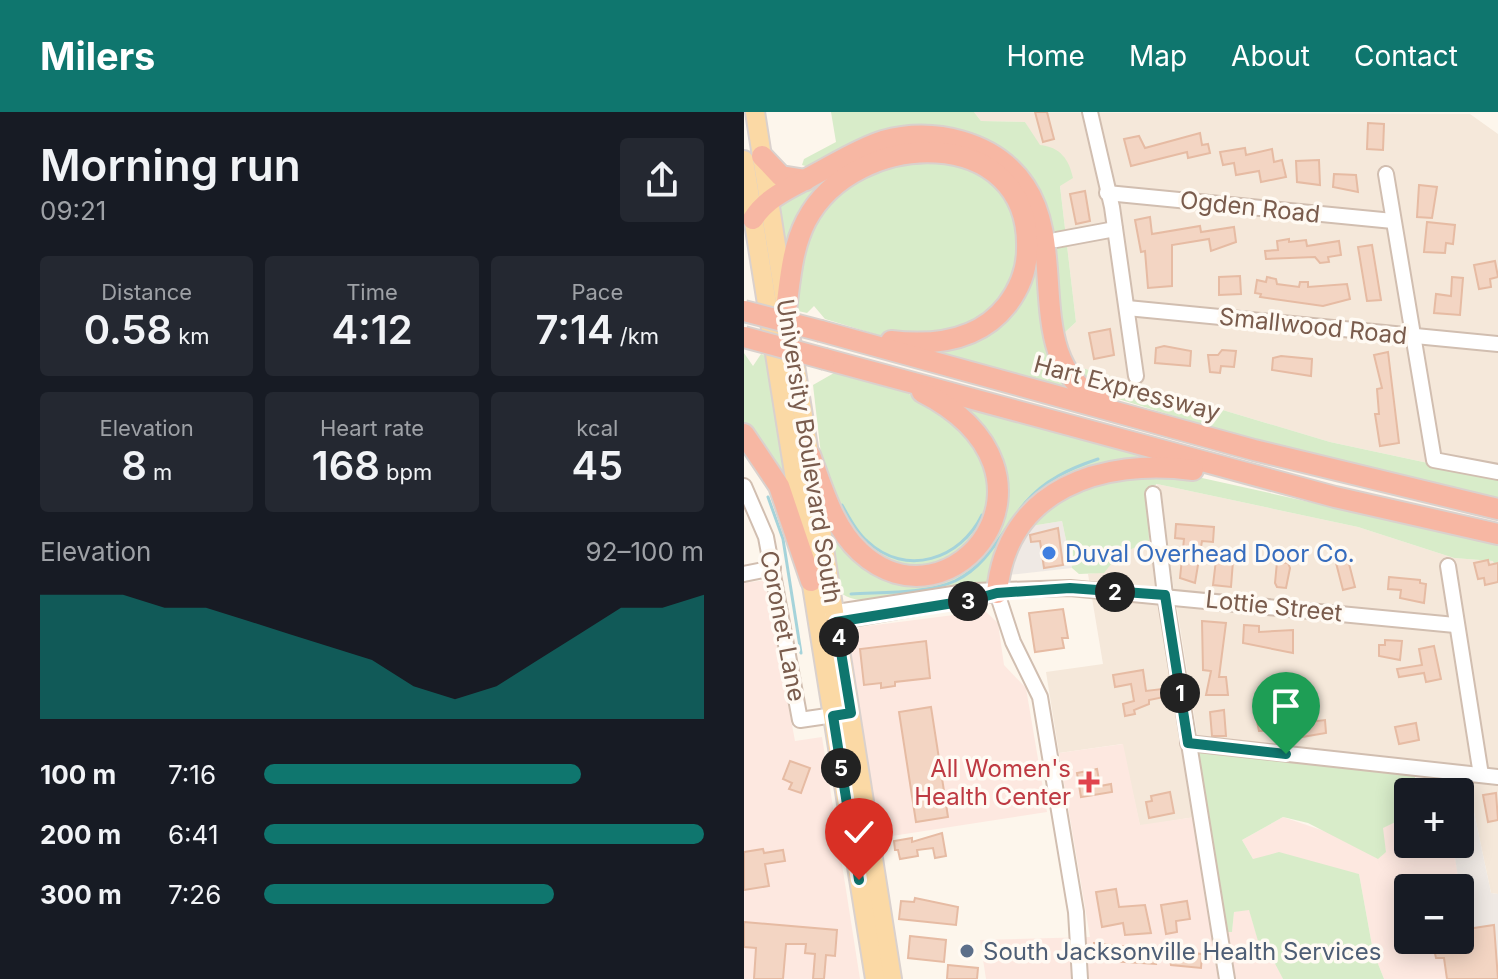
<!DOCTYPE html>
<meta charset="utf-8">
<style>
:root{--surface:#171b24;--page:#242831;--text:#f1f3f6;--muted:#9ea1a6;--accent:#0f766e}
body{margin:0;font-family:Inter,sans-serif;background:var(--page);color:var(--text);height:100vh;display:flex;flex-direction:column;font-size:30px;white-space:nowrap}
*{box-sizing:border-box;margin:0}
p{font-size:26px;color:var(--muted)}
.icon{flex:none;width:44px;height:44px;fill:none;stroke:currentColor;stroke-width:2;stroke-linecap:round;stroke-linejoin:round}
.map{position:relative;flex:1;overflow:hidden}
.sheet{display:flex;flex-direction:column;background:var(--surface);width:744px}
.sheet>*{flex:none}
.tools{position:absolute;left:650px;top:666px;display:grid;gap:16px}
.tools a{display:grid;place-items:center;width:80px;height:80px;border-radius:8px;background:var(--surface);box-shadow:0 4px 20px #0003;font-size:40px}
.pin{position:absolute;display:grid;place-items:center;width:68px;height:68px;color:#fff;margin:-82px -34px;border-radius:50% 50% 50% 0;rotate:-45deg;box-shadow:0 0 8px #0007}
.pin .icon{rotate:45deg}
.km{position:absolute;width:40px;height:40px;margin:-20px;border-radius:50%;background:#222;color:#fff;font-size:22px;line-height:40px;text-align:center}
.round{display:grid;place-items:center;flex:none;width:84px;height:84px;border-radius:8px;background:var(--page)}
.head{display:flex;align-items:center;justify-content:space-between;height:136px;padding:0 40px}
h1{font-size:44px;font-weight:600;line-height:60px}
.figures{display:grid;grid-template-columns:repeat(3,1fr);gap:12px;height:136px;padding:8px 40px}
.figures div{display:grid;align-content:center;border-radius:8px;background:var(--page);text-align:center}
.figures b{font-size:40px;font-weight:600}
.figures small{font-size:22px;font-weight:400}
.figures p{font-size:22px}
.chart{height:224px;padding:16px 40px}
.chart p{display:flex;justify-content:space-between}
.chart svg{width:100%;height:144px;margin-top:8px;fill:var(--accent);opacity:.7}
ul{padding:0 40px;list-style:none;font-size:26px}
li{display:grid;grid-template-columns:128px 96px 1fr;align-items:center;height:60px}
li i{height:20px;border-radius:10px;background:var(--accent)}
header{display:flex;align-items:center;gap:48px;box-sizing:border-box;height:112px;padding:0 40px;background:var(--accent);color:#fff}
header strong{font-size:38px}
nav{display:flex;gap:44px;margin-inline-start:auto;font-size:28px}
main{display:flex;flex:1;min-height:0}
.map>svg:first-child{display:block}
</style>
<header>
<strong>Milers</strong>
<nav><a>Home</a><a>Map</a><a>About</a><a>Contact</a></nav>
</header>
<main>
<section class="sheet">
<div class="head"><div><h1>Morning run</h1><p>09:21</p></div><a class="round"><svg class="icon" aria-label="share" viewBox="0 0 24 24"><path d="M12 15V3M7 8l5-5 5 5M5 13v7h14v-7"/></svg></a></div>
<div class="figures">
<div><p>Distance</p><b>0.58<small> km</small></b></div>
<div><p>Time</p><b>4:12</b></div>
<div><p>Pace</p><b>7:14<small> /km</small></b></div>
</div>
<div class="figures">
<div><p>Elevation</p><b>8<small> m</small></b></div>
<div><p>Heart rate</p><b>168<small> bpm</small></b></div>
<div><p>kcal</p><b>45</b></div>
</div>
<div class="chart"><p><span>Elevation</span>92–100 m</p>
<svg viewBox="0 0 160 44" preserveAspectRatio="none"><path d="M0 44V6L10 6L20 6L30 10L40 10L50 14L60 18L70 22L80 26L90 34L100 38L110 34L120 26L130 18L140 10L150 10L160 6V44z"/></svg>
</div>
<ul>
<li><b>100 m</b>7:16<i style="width:72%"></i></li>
<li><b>200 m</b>6:41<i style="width:100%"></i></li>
<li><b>300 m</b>7:26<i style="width:66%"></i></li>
</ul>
</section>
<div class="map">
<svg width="754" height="867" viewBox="0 0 754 867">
<rect width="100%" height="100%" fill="#fdf6ec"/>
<g fill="#f5e8da">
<polygon points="230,0 726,2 754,22 754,366 586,330 325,252 318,223 332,210 316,74 281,10 237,9"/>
<polygon points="413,372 614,415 710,446 750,449 754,463 754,782 747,781 723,667 456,640"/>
<polygon points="405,430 451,705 396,714 378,632 315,641 302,560 359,552 344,462 360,460 375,442"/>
</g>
<g fill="#fde8e0">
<polygon points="21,468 51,629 78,625 116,867 0,867 0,471"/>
<polygon points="241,499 254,511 260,553 282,576 303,700 135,726 106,531 116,515"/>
<polygon points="379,632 396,713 451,705 478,867 242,867 236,828 346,825 315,641"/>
<polygon points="664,704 664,732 709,732 716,776 664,776 664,828 716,828 716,779 729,867 640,867 629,839 615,762 509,747 498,728 539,705 642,740 638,716"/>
<polygon points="505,797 518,842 526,841 539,867 488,867 481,820 488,820 490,800"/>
</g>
<g fill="#efe9e4">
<polygon points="318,409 328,456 264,463 267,445 287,414"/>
<polygon points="699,665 723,667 747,781 754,782 754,867 729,867 709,732 716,732 716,680 701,680"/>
</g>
<g fill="#d8ecc9">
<path d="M87,0H230L237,9L281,10L296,33C316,35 325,47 329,66L316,74L332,210L318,223L306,125L252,35L65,55L58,53L60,47L92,30Z"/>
<polygon points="214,48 258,77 278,124 266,179 230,215 167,227 134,223 81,207 70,194 63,201 54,199 53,154 82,88 135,51"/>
<polygon points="102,50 44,133 40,134 32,89"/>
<polygon points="296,135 309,251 321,272 320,276 187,239 236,222"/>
<polygon points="0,241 9,254 17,242 22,244 44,380 0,317"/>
<polygon points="325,252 586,330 754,366 754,386 472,317 358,282"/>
<polygon points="90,261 163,281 214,308 251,373 236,428 198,453 162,457 110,427 79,360 69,273"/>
<path d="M222,297L398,343L323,367L242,472C210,477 119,502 96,480L84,407L109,441L199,463L260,392L220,301Z"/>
<path d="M449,364L754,432V463L749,449L710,446L614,415L413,372L404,377L405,430L375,442L360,461L335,462L328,456L318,409L287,414C341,362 378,367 449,364Z"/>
<polygon points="456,640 671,662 671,680 664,680 664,704 639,716 642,740 634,747 564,711 539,705 498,728 509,747 535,740 615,762 629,839 640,867 539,867 526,842 518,843 505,798 490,800 488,820 481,820 453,645"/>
</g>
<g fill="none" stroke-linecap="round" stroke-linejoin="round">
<g stroke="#a5d3da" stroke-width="3">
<polyline points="24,385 39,427 57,541"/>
<path d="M98,393C105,405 112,420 123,429C162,466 217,447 238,403"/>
<path d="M107,482C138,480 182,482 211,469C245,453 258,418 281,391C300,368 327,356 354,347"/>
</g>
</g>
<g fill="#f3d5c3" stroke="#e6bba3" stroke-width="2">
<polygon points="291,0 303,0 310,27 299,30"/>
<polygon points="624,11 640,12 639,38 623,37"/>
<polygon points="456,21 458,33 464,32 466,41 444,46 443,40 387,54 380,27 395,24 401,36"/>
<polygon points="501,36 502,43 528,37 530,50 538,48 542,65 517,70 515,59 492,63 490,51 479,53 476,40"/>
<polygon points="575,48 576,73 553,70 552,49"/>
<polygon points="590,62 612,63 614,80 589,75"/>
<polygon points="675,73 693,75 688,106 673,105"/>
<polygon points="341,79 346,109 332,112 326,82"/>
<polygon points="406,105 408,122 456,114 457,120 490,115 492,130 467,139 465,127 428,133 428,174 404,176 401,139 397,140 391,108"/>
<polygon points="683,110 711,113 709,132 702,131 701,141 680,140"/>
<polygon points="545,127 545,130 562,128 563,134 595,129 597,143 584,145 585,150 576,151 571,145 522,147 521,139 534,138 533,129"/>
<polygon points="628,133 637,188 623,189 614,135"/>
<polygon points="751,149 754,165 746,167 747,175 735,177 730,153"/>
<polygon points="496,164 497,182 475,183 475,165"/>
<polygon points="523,165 532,167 533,172 555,175 556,170 564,170 564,175 603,172 606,187 579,194 516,185 517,182 511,181 513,168 522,170"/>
<polygon points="708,165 719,166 716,203 690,201 692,182 707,184"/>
<polygon points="366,217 370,243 350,247 345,221"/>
<polygon points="420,234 447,239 446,254 411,251 412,236"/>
<polygon points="478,238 492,239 490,255 477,254 476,261 466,260 464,243 474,243"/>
<polygon points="644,240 655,331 636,334 631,302 635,302 633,277 638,276 630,243"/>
<polygon points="537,244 568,247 567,264 528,258 529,246"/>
<polygon points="432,412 470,415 469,430 458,429 451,471 436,466 440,427 431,426"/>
<polygon points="314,416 319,453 300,456 296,429 287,430 286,423"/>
<polygon points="603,444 611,475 599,478 591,447"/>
<polygon points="472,448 489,449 487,475 469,473"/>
<polygon points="744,448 745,453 754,451 754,470 741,473 740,466 734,467 730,451"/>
<polygon points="533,450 544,451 546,456 542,476 533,475 531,471"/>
<polygon points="645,465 676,468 676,471 682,472 680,491 656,486 657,478 644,477"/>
<polygon points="319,497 324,526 318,526 320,536 291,540 285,501"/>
<polygon points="458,509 482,511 475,565 482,565 484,583 462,583 467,559 459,558"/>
<polygon points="500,513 515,514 515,520 549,518 549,541 499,531"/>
<polygon points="641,528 658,529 656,548 635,544 635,533 641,533"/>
<polygon points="182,529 186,566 151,570 151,574 137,576 137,571 120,573 116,537"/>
<polygon points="690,534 697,567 682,570 680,561 655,565 653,557 678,553 675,537"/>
<polygon points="399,558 402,579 418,577 420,585 405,588 405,592 390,598 391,602 381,604 379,592 390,589 387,572 371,575 369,563"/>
<polygon points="535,593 541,618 515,619 511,600"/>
<polygon points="187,595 204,705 172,710 155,600"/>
<polygon points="480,598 482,624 468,624 466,600"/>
<polygon points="581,608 582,621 558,625 556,611"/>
<polygon points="672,611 675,628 655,632 651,615"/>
<polygon points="46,649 66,656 57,681 45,677 48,671 39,667"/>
<polygon points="353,657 356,674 367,672 368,680 337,685 333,661"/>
<polygon points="426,680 430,701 405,706 402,690 408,689 407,684"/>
<polygon points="752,681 754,708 744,710 739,683"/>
<polygon points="198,721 202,744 191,746 189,736 173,738 174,744 156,747 154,738 151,738 150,729 168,726 168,730"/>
<polygon points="19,737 20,741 39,738 41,749 21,752 25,774 0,778 0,740"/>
<polygon points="372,777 375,795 401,793 407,821 381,823 379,811 358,815 352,780"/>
<polygon points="171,786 214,795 212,813 155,807 157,789 170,790"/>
<polygon points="443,789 446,807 432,809 433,820 422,822 417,793"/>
<polygon points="0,810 93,818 91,844 82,843 80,867 69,867 71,842 61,841 62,832 42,832 39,867 10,867 12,836 0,835"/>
<polygon points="750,813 754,867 703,867 700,846 692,846 688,828 716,828 716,818"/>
<polygon points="166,824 202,828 200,850 164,846"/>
<polygon points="350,831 410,838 412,852 349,848"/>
<polygon points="424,839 458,842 457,856 427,853"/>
<polygon points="204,853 234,856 233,867 203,867"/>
</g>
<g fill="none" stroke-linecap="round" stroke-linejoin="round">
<g stroke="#d1beb0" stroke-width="18">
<g id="minor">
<polyline points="346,0 368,95 392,264"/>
<polyline points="642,62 690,348 754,360"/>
<polyline points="363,81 649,109"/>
<polyline points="312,128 371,117"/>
<polyline points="383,196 754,232"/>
<polyline points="0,374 22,425 56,608 97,602"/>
<polyline points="409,382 421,483 483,867"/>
<polyline points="704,454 737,663"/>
<polyline points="0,462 29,456"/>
<polyline points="253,481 269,530 296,585 332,800 336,867"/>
<polyline points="80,502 228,479 326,476 711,513"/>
<polyline points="85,509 92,510 245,483"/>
<polyline points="444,631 754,665"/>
</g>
</g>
<g stroke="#dad1cd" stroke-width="22">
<g id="major">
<polyline points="11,0 148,867"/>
<polyline points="0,48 131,867"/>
</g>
</g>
<g stroke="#dad1cd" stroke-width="24">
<g id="highway">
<polyline points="18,44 37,64 62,68"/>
<path d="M9,107C23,85 46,76 68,64C91,52 114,37 139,29C189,15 251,29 281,74C325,139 277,248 356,289"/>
<path d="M42,198C46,168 48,136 62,109C111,15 287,11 283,137C283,158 276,176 263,193C235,229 190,234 147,229"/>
<polyline points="77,219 510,338 754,397"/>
<polyline points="81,247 591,385 754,422"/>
<polyline points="0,322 35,374 67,469"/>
<path d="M66,343C79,377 89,415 116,440C208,525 339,362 178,280"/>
<path d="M253,481C262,376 359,346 449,358"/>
</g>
</g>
<use href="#minor" stroke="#fff" stroke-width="14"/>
<use href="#major" stroke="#fbd9a5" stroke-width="18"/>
<use href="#highway" stroke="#f7b7a3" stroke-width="20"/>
<g stroke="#dad1cd" stroke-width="24" stroke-linecap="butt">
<g id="highway-bridge">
<polyline points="0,199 77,219"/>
<polyline points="0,225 81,247"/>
</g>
</g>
<use href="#highway-bridge" stroke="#f7b7a3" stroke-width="20"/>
</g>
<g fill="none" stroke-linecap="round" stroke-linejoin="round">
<g stroke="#fff" stroke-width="16">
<polyline id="route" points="115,768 89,604 107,601 92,510 228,488 253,481 326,476 421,483 444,631 542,642"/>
</g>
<use href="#route" stroke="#0f766e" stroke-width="10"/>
</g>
<circle fill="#3f7fe0" stroke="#fffaf3" stroke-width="3" cx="305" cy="441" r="8"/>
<path fill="#e0444e" stroke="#fffaf3" stroke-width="3" d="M341 658h8v8h8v8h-8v8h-8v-8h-8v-8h8z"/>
<circle fill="#5c6f8a" stroke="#fffaf3" stroke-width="3" cx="223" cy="839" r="8"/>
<g text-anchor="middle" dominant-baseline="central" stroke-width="7" stroke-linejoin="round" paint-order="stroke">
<g font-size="24" fill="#7a5c4d" stroke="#fffaf3">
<text transform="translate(506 95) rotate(6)">Ogden Road</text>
<text transform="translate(569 214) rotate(6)">Smallwood Road</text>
<text transform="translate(383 276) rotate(15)">Hart Expressway</text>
<text transform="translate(65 339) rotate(81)">University Boulevard South</text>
<text transform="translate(530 494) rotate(6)">Lottie Street</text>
<text transform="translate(39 514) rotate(79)">Coronet Lane</text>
</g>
<g font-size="24" fill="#366cbe" stroke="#fffaf3" text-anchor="start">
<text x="321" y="441">Duval Overhead Door Co.</text>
</g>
<g font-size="24" fill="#be3a42" stroke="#fffaf3" text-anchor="end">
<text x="327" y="656">All Women's<tspan x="327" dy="28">Health Center</tspan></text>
</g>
<g font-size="24" fill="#4e5e75" stroke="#fffaf3" text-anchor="start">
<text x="239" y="839">South Jacksonville Health Services</text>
</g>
</g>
</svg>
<div class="tools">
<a>+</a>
<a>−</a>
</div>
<div class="pin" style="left:542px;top:642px;background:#1e9e55"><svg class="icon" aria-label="arrive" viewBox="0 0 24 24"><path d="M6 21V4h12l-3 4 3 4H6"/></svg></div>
<div class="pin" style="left:115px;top:768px;background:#d93025"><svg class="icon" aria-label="check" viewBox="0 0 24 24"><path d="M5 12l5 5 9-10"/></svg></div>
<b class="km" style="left:436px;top:581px">1</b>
<b class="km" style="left:371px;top:480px">2</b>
<b class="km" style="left:224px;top:489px">3</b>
<b class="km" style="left:95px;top:525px">4</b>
<b class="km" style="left:97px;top:656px">5</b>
</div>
</main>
